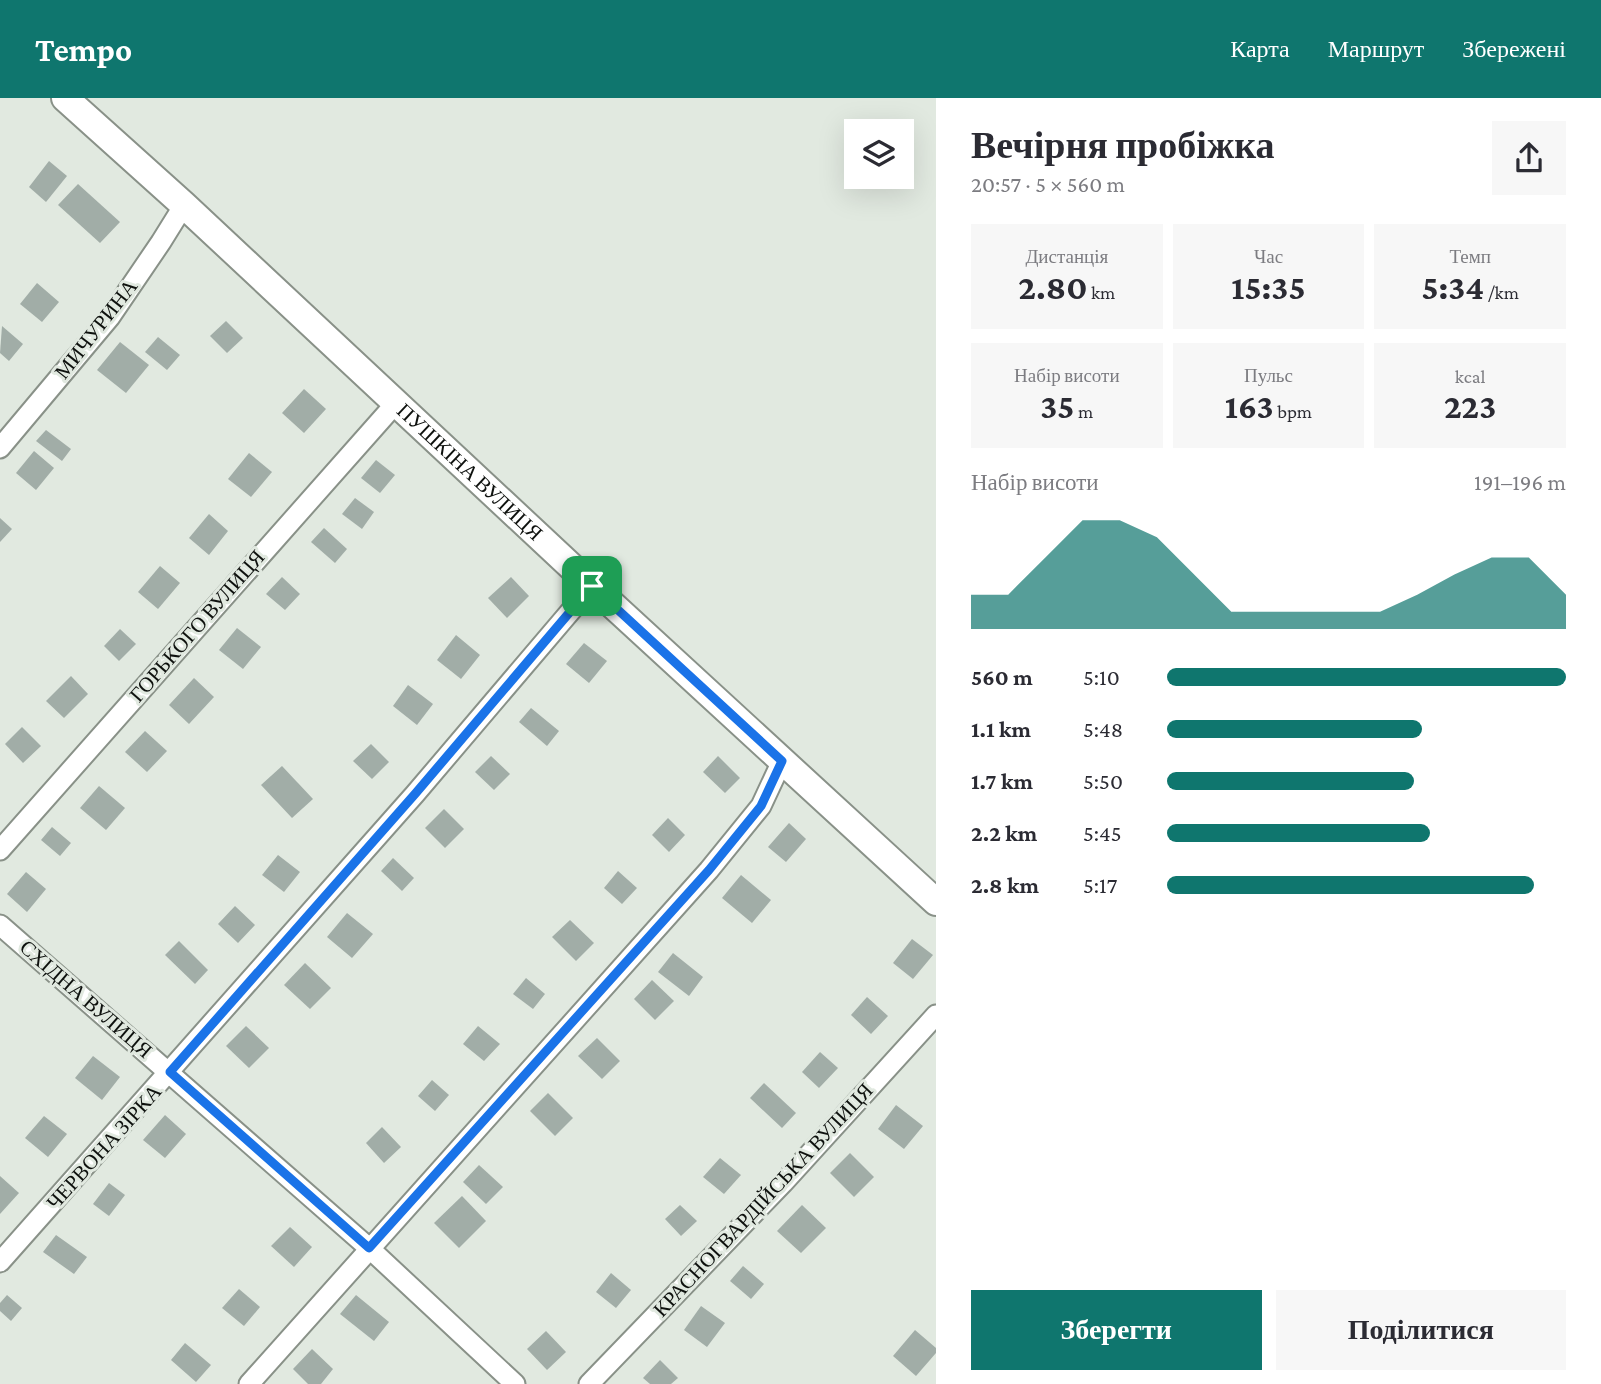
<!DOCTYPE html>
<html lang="uk">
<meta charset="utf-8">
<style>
:root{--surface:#fff;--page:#f7f7f7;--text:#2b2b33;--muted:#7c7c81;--accent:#0f766e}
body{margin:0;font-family:"Crimson Pro",serif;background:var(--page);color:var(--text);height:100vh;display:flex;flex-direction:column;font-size:26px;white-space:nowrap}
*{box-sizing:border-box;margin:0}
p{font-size:23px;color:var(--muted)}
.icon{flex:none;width:38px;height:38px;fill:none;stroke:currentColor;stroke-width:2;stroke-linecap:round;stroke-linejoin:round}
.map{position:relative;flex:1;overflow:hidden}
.side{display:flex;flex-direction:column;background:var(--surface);width:665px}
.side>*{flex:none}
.fabs{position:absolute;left:844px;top:21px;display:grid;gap:14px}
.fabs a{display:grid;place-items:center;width:70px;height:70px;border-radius:0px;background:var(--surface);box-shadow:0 7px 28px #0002;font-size:35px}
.pin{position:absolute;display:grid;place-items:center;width:60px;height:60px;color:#fff;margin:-30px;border-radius:14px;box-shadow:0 4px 10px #0006}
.round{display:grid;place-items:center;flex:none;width:74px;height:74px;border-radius:0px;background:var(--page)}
.head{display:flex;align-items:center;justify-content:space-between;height:119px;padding:0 35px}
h1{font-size:38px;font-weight:700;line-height:52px}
.metrics{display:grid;grid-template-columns:repeat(3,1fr);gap:10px;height:119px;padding:7px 35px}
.metrics div{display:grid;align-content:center;border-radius:0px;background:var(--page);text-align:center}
.metrics b{font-size:35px;font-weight:700}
.metrics small{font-size:19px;font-weight:400}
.metrics p{font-size:19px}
.chart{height:196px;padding:14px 35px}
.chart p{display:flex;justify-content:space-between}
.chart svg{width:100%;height:126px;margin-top:7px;fill:var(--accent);opacity:.7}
.button{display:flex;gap:14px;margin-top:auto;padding:14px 35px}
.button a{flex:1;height:80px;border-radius:0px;background:var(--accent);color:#fff;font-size:28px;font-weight:700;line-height:80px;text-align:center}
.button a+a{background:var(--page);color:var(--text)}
ul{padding:0 35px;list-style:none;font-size:23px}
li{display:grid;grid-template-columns:112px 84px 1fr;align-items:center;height:52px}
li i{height:18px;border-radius:9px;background:var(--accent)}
header{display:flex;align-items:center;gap:42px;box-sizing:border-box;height:98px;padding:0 35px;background:var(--accent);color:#fff}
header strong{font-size:33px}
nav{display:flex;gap:38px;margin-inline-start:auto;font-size:24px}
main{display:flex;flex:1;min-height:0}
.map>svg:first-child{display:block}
</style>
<header>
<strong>Tempo</strong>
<nav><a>Карта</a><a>Маршрут</a><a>Збережені</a></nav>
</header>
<main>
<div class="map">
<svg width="936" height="1286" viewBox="0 0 936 1286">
<rect width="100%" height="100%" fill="#e1e9e0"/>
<g fill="#a1ada7">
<polygon points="49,63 67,78 46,104 29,89"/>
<polygon points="78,86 120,124 100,145 58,107"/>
<polygon points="37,185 59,204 42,224 20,206"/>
<polygon points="226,223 243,240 227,255 210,238"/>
<polygon points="2,228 23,246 9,263 0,255"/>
<polygon points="158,239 180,257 167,272 145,254"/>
<polygon points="120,244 149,267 126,295 97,272"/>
<polygon points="304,291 326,311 304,335 282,315"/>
<polygon points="46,332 71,351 62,363 36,343"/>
<polygon points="34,353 54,370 36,392 16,375"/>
<polygon points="249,355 272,374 251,399 228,381"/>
<polygon points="376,362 395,377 380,395 361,380"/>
<polygon points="355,400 374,414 362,431 342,416"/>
<polygon points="209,416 228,433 209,457 189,440"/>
<polygon points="0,420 12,431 0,444"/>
<polygon points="324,430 347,451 335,465 311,444"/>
<polygon points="160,468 180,485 158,511 138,494"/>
<polygon points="282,479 300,496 285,512 266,496"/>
<polygon points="511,479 529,498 507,520 488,500"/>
<polygon points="237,530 261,549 243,571 219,552"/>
<polygon points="120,531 136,546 119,563 104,548"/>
<polygon points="456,537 480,557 461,581 437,562"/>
<polygon points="584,545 607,563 589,585 566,566"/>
<polygon points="71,578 88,596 64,620 46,603"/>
<polygon points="194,580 214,599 189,626 169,607"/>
<polygon points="408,587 433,606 417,627 393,608"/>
<polygon points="531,610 559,633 547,648 519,624"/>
<polygon points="22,629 41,648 23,665 5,646"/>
<polygon points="145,633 167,653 147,674 125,654"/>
<polygon points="371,646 389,664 372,681 353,663"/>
<polygon points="491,658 510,676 494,692 475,674"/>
<polygon points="718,658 740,680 725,695 703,674"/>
<polygon points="282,668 313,701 292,720 261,687"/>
<polygon points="99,688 125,710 106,732 80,710"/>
<polygon points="444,711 464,731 445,750 425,730"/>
<polygon points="668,720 685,737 669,754 652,737"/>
<polygon points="789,725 806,741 786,764 768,749"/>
<polygon points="52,729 71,745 60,758 41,742"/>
<polygon points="278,757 300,774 284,794 262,777"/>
<polygon points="393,760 414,780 402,793 381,773"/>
<polygon points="618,773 637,790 622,806 604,790"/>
<polygon points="26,774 46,791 27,814 7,796"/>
<polygon points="741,777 771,802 752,825 722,800"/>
<polygon points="235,808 255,827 238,845 218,826"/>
<polygon points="347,815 373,836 352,860 327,839"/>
<polygon points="570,822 594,845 576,863 552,839"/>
<polygon points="912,841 933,857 913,881 893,865"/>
<polygon points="179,843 208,872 195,886 165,857"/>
<polygon points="673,855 703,879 689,898 658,874"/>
<polygon points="305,865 331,890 310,911 284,887"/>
<polygon points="526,880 545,896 533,911 513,896"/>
<polygon points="652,882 674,903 655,922 634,901"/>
<polygon points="867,899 888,918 871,936 851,917"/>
<polygon points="246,928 269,950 249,970 226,948"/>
<polygon points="478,928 500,946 484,963 463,946"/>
<polygon points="597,940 620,963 602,981 578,958"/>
<polygon points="820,954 838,970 819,990 802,974"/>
<polygon points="93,958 120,979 102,1002 75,980"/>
<polygon points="432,982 449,997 435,1013 418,998"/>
<polygon points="764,985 796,1015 782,1030 750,1000"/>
<polygon points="548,995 573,1020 555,1038 530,1013"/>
<polygon points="896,1007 923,1028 904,1051 878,1031"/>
<polygon points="165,1017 186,1036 165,1060 143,1042"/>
<polygon points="44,1018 67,1036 48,1059 25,1040"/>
<polygon points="382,1029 401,1049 384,1065 366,1045"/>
<polygon points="850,1055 874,1079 854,1099 830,1075"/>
<polygon points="720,1060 741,1077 724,1096 703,1079"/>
<polygon points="479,1067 503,1089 486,1106 463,1084"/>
<polygon points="0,1078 19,1095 0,1116"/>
<polygon points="109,1085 125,1097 109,1118 93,1106"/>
<polygon points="462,1098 486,1123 459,1150 434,1125"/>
<polygon points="680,1107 697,1123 681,1138 665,1121"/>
<polygon points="802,1107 826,1130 801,1155 777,1133"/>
<polygon points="290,1129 312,1149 294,1169 271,1148"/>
<polygon points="56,1137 87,1159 74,1176 43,1154"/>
<polygon points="743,1168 764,1186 751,1201 730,1183"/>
<polygon points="611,1175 631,1192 616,1210 596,1194"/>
<polygon points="239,1191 260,1209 244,1228 222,1210"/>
<polygon points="7,1197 22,1210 11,1223 0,1213 0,1205"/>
<polygon points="356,1197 389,1224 374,1243 340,1216"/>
<polygon points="701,1208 725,1225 707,1249 684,1232"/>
<polygon points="915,1232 936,1250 936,1255 916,1278 893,1258"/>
<polygon points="546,1233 566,1254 547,1272 527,1251"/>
<polygon points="185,1245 211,1267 196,1284 171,1262"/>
<polygon points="312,1251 333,1271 321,1286 308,1286 293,1271"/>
<polygon points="660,1262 678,1280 671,1286 650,1286 643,1280"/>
</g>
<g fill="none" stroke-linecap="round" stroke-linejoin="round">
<g stroke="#899188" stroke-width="23">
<g id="street">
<polyline points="0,350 110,219 161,144 184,107"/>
<polyline points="0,752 396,305"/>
<polyline points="0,827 369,1150 515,1286"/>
<polyline points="0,1164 415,696 592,488"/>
<polyline points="249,1286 709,772 761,708 782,663"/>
<polyline points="589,1286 783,1085 936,917"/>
</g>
</g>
<g stroke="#899188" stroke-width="30">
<g id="secondary">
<path id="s1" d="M65,0L184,107L592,488L936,804"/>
</g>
</g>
<use href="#street" stroke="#fff" stroke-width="19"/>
<use href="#secondary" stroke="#fff" stroke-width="26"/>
</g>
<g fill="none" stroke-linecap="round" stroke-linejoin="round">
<g stroke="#fff" stroke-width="14">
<polygon id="route" points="592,488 782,663 761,708 709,772 369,1150 170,974 415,696"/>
</g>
<use href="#route" stroke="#1a73e8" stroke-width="9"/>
</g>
<g text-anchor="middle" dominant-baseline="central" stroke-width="6" stroke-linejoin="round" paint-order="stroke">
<g font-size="21" fill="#0e110e" stroke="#e1e9e0">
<text transform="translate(96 231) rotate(-52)">МИЧУРИНА</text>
<text stroke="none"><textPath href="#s1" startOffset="551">ПУШКІНА ВУЛИЦЯ</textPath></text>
<text transform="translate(197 528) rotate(-49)">ГОРЬКОГО ВУЛИЦЯ</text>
<text transform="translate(86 901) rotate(41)">СХІДНА ВУЛИЦЯ</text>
<text transform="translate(104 1049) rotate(-48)">ЧЕРВОНА ЗІРКА</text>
<text transform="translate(763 1102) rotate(-47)">КРАСНОГВАРДІЙСЬКА ВУЛИЦЯ</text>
</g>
</g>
</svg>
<div class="fabs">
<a><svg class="icon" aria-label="layers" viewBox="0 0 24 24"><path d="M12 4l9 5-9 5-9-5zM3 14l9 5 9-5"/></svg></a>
</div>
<div class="pin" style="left:592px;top:488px;background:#1e9e55"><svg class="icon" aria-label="arrive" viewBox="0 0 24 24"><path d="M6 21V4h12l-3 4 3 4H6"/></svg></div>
</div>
<section class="side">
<div class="head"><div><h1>Вечірня пробіжка</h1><p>20:57 · 5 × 560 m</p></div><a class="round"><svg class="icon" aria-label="share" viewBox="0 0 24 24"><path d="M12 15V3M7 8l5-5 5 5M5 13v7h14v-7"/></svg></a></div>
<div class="metrics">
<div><p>Дистанція</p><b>2.80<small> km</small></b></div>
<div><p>Час</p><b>15:35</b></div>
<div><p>Темп</p><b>5:34<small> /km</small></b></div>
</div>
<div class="metrics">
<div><p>Набір висоти</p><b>35<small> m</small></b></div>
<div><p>Пульс</p><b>163<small> bpm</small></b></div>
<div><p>kcal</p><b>223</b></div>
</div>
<div class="chart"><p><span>Набір висоти</span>191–196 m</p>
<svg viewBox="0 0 160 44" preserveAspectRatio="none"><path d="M0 44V32L10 32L20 19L30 6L40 6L50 12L60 25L70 38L80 38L90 38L100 38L110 38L120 32L130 25L140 19L150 19L160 32V44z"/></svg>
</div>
<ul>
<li><b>560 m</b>5:10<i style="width:100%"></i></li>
<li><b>1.1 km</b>5:48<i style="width:64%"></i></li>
<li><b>1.7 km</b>5:50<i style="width:62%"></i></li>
<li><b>2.2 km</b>5:45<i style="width:66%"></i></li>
<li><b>2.8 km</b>5:17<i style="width:92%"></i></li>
</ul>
<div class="button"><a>Зберегти</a><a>Поділитися</a></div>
</section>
</main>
